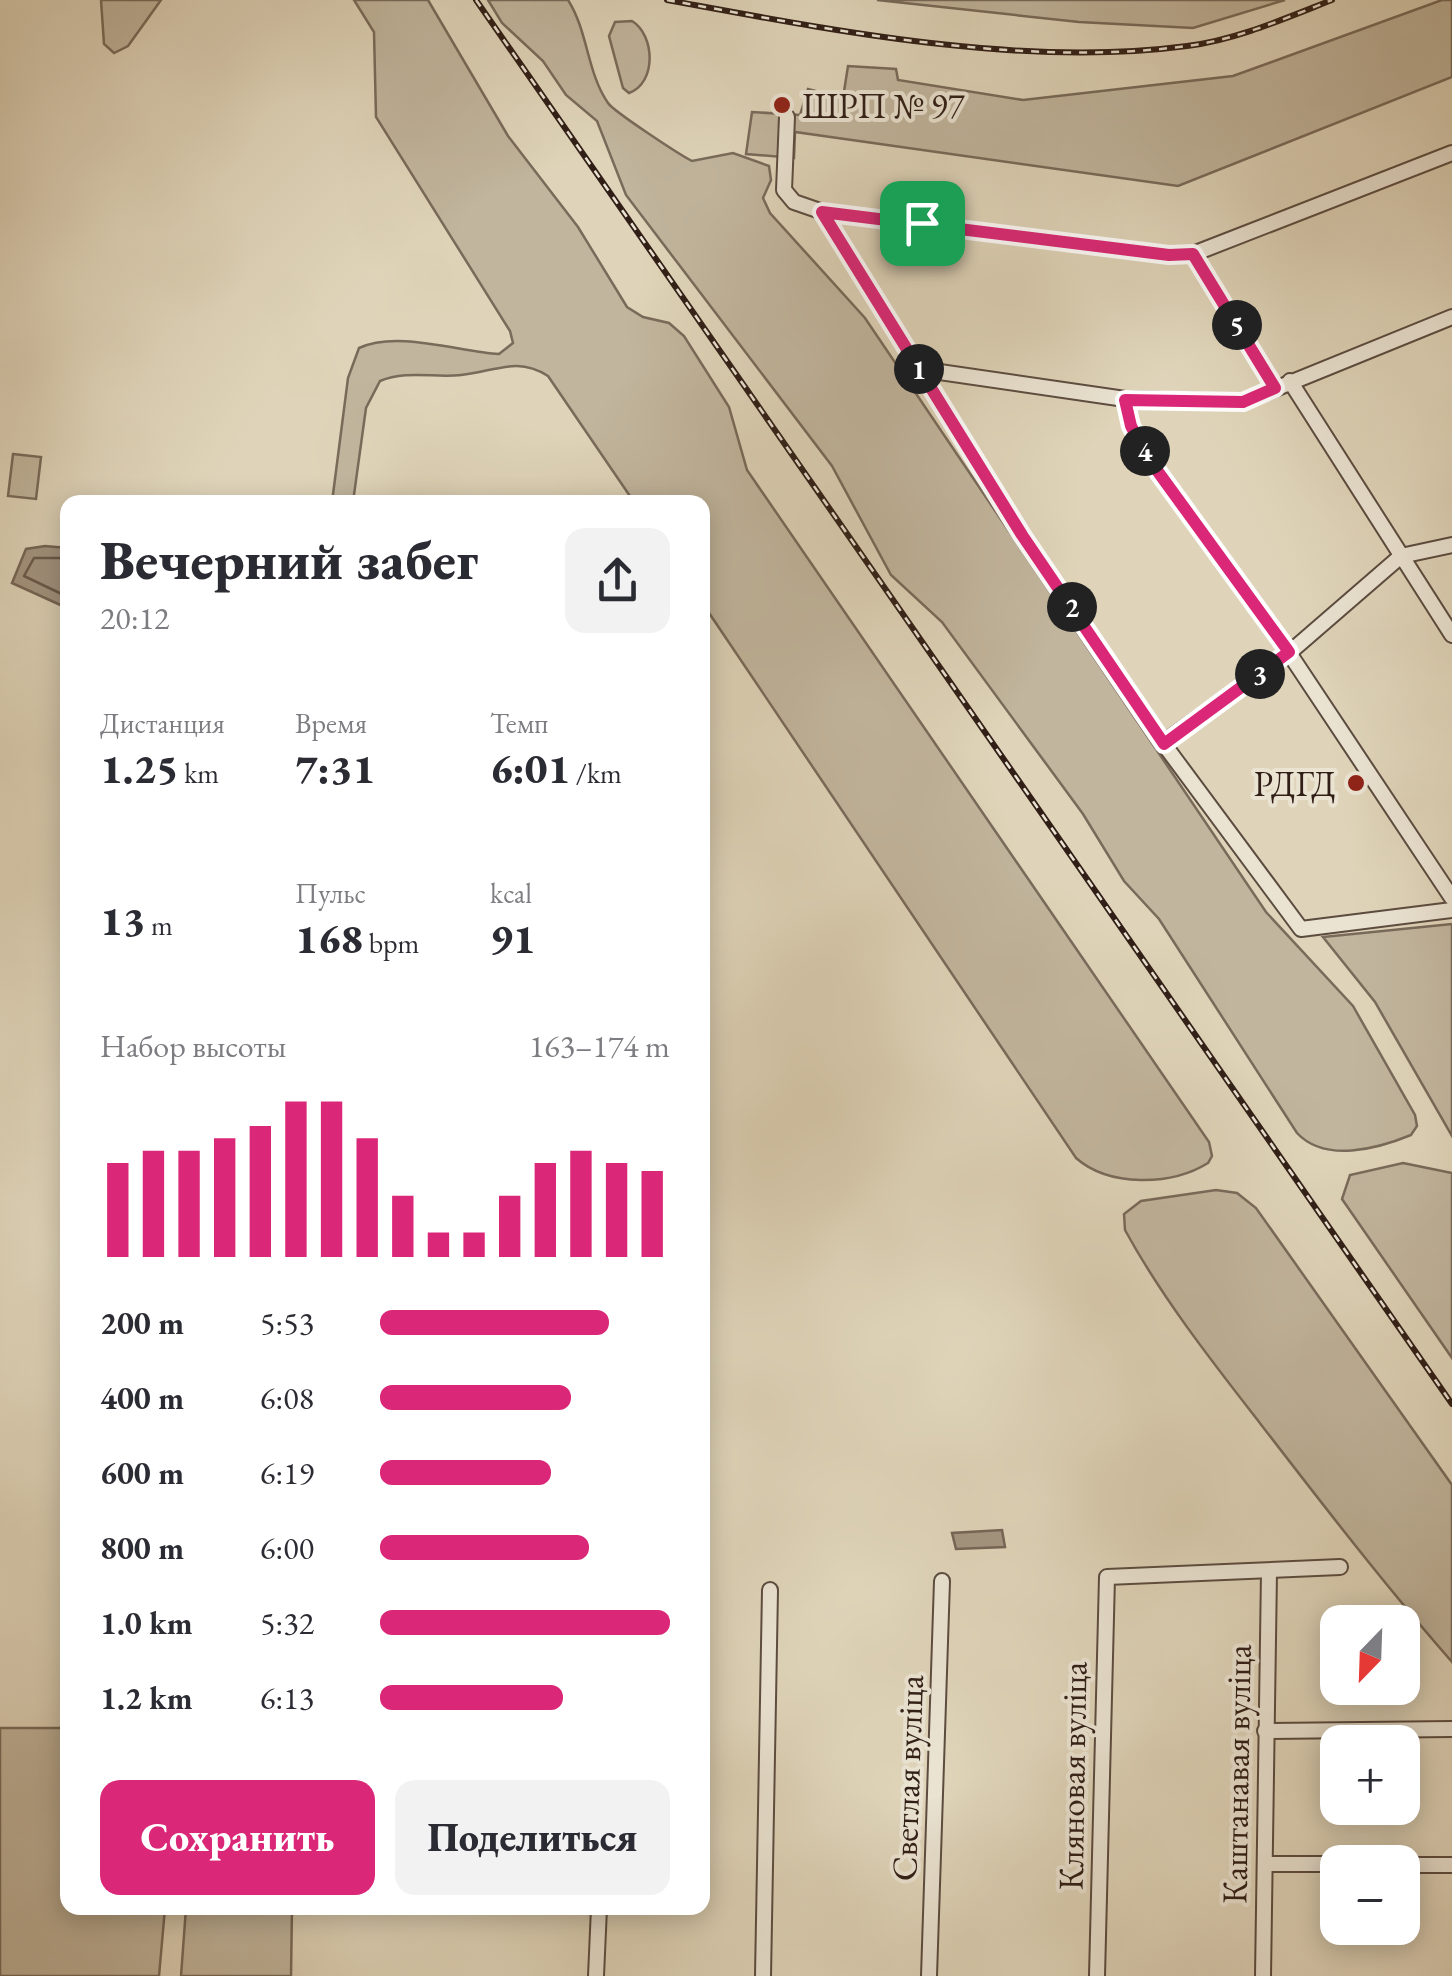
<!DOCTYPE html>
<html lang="ru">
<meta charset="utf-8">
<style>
:root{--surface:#fff;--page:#f2f2f3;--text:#2b2b33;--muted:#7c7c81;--accent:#db2777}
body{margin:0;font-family:"EB Garamond",serif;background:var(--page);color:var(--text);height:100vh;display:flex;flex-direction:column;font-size:38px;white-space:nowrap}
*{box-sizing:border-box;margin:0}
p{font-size:32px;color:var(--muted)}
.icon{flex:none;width:55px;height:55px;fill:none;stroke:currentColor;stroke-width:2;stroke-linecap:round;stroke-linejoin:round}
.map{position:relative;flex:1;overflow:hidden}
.side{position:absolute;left:60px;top:495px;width:650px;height:1420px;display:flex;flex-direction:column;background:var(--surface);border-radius:20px;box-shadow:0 5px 25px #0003}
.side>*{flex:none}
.needle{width:65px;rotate:203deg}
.buttons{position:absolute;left:1320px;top:1605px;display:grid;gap:20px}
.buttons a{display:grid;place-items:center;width:100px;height:100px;border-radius:20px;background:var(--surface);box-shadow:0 5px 25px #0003;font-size:50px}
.pin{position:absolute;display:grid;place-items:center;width:85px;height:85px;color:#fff;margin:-42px;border-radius:20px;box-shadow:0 5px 15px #0006}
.km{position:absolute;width:50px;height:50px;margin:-25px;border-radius:50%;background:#222;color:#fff;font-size:28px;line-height:50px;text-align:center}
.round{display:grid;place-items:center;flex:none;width:105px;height:105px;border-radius:20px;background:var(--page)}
.overview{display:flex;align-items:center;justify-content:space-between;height:170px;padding:0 40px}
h1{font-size:55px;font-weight:800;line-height:75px}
.stats{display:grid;grid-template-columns:repeat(3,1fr);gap:15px;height:170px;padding:10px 40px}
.stats div{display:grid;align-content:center}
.stats b{font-size:42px;font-weight:800}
.stats small{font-size:28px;font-weight:400}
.stats p{font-size:28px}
.chart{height:280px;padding:20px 40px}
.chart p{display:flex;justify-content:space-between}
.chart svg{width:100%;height:180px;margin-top:10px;stroke:var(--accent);stroke-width:6}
.cta{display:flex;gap:20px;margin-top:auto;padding:20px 40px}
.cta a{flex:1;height:115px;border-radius:20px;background:var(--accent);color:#fff;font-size:40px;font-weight:800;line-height:115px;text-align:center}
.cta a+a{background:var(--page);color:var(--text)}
ul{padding:0 40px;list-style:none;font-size:32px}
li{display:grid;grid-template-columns:160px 120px 1fr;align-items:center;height:75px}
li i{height:25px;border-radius:12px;background:var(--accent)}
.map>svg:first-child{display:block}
</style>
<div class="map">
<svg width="1452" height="1976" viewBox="0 0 1452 1976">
<rect width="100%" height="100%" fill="#dfd4b9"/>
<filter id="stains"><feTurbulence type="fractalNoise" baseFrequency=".002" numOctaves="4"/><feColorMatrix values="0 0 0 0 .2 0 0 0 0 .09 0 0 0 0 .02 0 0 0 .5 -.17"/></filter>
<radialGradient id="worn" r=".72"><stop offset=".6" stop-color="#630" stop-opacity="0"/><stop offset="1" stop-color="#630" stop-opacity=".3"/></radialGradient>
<g fill="#c1b59d" stroke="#796a5a" stroke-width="2.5">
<polygon points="101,0 161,0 128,46 114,53 104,44"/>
<path d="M354,0H428L508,136L578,227L627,307L643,317L669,323L684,336L729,407L747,470L1209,1142L1212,1156L1208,1163C1171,1186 1109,1187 1076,1158L703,604L702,502H634L548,376C516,356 494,372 461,375C435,378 406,370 380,381L366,408L353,502H332L348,378L359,348C397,330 460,352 499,354L513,343L510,331L376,117L374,32Z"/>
<path d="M488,0H568C588,31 587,73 608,103C613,111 680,155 692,161L733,153L769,166L771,180L763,198L770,213L865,318L1266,912L1353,1006L1415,1115L1417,1126L1411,1135C1377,1149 1325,1163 1297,1133L1159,919L1124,881L1083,814L942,622L891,575L832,466L626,195L597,121L566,95L543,61L502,23Z"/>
<polygon points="877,0 1285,0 1193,28 1079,22"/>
<polygon points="1442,0 1452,0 1452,77 1178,186 795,132 794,158 746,154 752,112 800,115 808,89 843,98 848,66 896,69 898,80 1023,100 1233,76"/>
<path d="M632,21C655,35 657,83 629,93L623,88L609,36L615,22Z"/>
<polygon points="13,454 41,457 36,499 8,496"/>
<polygon points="1452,924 1452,1136 1375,1002 1323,937"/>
<polygon points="1403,1163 1452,1173 1452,1358 1342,1199 1350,1175"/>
<path d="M1216,1190L1237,1193L1256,1208L1452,1485V1662C1383,1583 1320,1501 1256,1418C1210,1359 1161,1296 1125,1230L1124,1214L1141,1201Z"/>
<polygon points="0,1728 67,1728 68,1908 165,1908 159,1976 0,1976"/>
<polygon points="186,1908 292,1908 291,1976 181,1976"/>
</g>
<g fill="#a49682" stroke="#766657" stroke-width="2.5">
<polygon points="45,546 67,548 67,608 12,583 26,549"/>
<polygon points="1002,1530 1005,1547 956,1549 952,1533"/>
</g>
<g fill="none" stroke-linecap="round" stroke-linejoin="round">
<polyline stroke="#6a5a4c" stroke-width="2.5" points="68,558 34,558 24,576 68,597"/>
<g stroke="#5c4c40" stroke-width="18">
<g id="minor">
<polyline points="787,117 784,190 794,202 823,212 1169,255 1193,254 1452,153"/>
<polyline points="823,212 1022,535 1163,743 1301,929 1452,910"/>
<polyline points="1193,254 1275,388"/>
<polyline points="919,369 1125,399 1243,402 1452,317"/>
<polyline points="1290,381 1452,635"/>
<polyline points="1125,399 1131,426 1149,458 1289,653 1452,898"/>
<polyline points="1163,743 1289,653 1401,556 1452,545"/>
<polyline points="1265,1731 1452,1729"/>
<polyline points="1265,1864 1338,1864"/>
<polyline points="1402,1865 1452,1865"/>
<polyline points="596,1976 599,1908"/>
<polyline points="763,1976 770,1590"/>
<polyline points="929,1976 942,1581"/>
<polyline points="1097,1976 1107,1577 1340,1567"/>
<polyline points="1263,1976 1269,1572"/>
</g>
</g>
<use href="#minor" stroke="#eae3d2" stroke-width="14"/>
<g stroke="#311f17" stroke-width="6">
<g id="rail">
<polyline points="476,0 1452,1404"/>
<path d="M667,0C832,30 1021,68 1187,46C1236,40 1286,18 1332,0"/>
</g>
</g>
<use href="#rail" stroke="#eae3d2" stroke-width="2.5" stroke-dasharray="8" stroke-linecap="butt"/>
</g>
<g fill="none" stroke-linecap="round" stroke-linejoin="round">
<g stroke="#fff" stroke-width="20">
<polygon id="route" points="822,212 1169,255 1193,254 1275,388 1243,402 1125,400 1131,426 1148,458 1289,652 1164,744 1022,535"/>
</g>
<use href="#route" stroke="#db2777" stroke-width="12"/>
</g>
<g fill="#8f2418" stroke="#eae3d2" stroke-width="4">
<circle cx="782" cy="105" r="10"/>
<circle cx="1356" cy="783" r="10"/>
</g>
<g text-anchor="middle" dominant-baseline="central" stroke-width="8" stroke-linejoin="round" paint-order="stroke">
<g font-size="35" fill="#311f17" stroke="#eae3d2" text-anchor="start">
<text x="802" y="105">ШРП № 97</text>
<text x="1336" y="783" text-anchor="end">РДГД</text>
</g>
<g font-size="35" fill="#311f17" stroke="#eae3d2">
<text transform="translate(1236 1774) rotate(-89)">Каштанавая вуліца</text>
<text transform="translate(1072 1776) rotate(-89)">Кляновая вуліца</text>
<text transform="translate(907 1778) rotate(-88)">Светлая вуліца</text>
</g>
</g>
<rect width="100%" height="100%" filter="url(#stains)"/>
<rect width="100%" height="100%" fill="url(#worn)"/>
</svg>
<div class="buttons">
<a><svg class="needle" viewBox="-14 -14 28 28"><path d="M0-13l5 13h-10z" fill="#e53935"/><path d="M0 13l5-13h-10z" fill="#7c7c81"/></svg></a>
<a>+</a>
<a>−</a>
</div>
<div class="pin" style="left:922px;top:223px;background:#1e9e55"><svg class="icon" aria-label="arrive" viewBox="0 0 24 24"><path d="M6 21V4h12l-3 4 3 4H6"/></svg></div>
<b class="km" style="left:919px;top:369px">1</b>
<b class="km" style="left:1072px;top:607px">2</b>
<b class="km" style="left:1260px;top:674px">3</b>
<b class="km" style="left:1145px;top:451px">4</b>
<b class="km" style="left:1237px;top:325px">5</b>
<section class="side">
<div class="overview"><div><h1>Вечерний забег</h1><p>20:12</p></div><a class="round"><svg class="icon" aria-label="share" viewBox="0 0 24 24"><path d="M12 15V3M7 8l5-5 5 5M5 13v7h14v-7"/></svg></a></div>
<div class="stats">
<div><p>Дистанция</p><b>1.25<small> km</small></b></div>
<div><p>Время</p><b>7:31</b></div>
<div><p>Темп</p><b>6:01<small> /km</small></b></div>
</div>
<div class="stats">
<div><b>13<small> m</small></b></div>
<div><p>Пульс</p><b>168<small> bpm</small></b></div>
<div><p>kcal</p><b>91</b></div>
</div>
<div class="chart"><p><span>Набор высоты</span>163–174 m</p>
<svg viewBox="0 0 160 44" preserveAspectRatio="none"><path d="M5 44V21M15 44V18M25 44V18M35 44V15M45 44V12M55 44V6M65 44V6M75 44V15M85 44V29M95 44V38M105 44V38M115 44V29M125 44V21M135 44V18M145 44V21M155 44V23"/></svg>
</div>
<ul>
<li><b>200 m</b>5:53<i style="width:79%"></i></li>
<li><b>400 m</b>6:08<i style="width:66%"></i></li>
<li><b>600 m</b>6:19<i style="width:59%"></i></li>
<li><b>800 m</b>6:00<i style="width:72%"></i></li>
<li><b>1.0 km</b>5:32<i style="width:100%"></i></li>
<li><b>1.2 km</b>6:13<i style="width:63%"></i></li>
</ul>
<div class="cta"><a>Сохранить</a><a>Поделиться</a></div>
</section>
</div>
